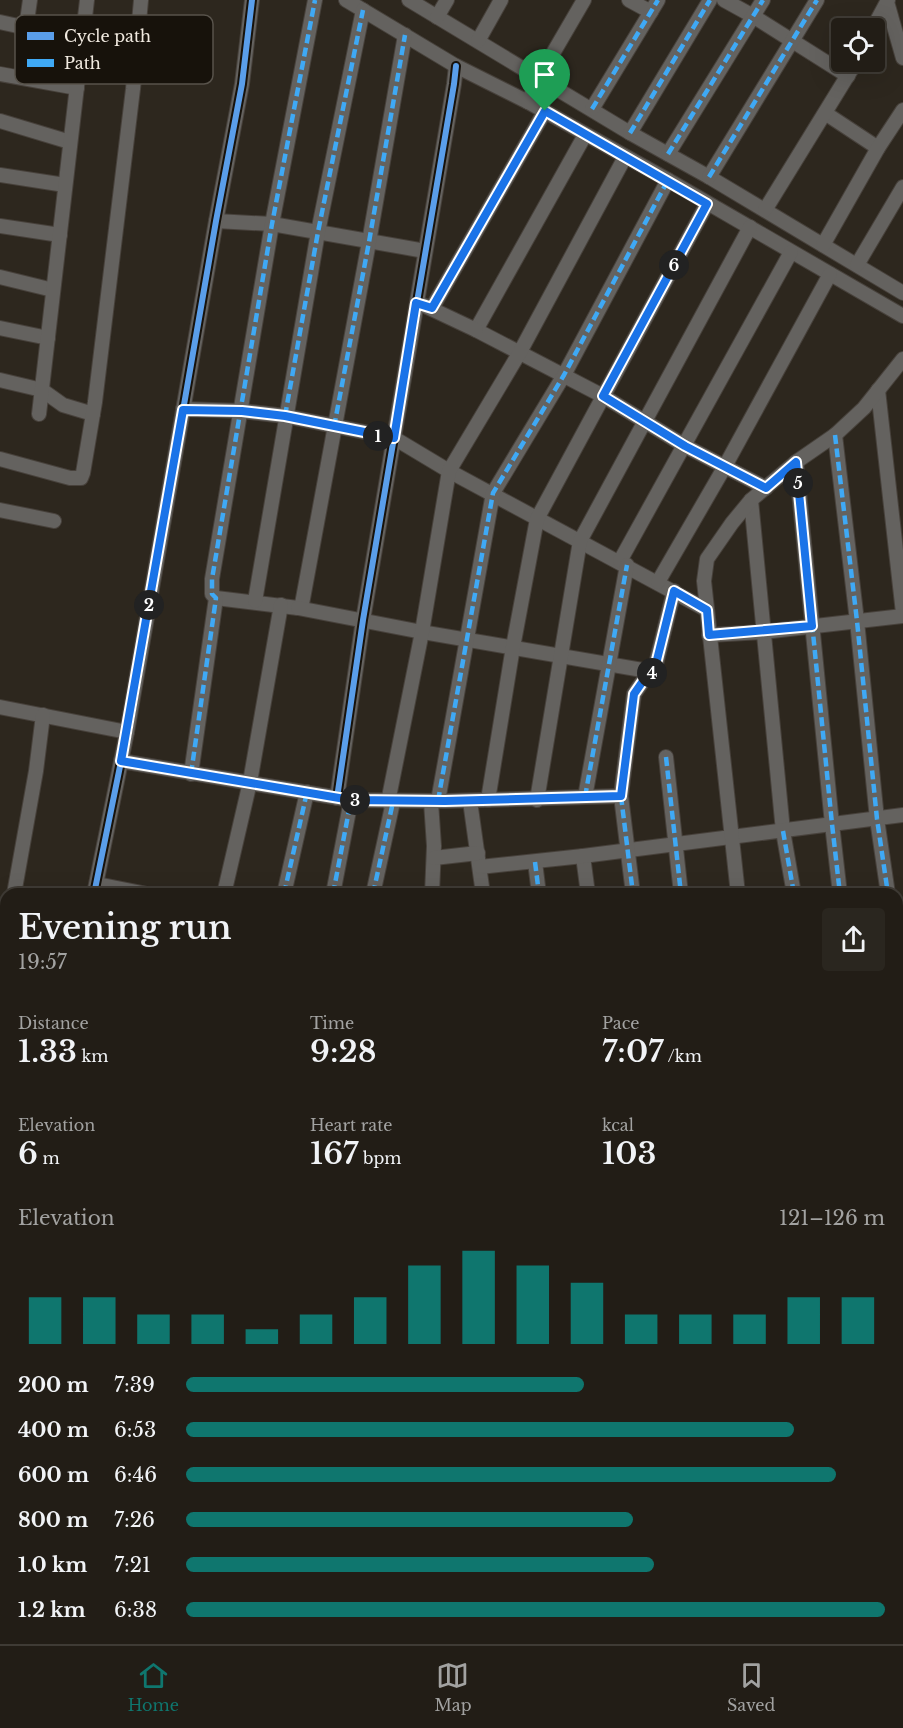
<!DOCTYPE html>
<meta charset="utf-8">
<style>
:root{--surface:#221d16;--page:#2a261f;--text:#f1f3f6;--muted:#a2a2a1;--line:#3f3b35;--accent:#0f766e}
body{margin:0;font-family:"Libre Baskerville",serif;background:var(--page);color:var(--text);height:100vh;display:flex;flex-direction:column;font-size:22px;white-space:nowrap}
*{box-sizing:border-box;margin:0}
p{font-size:20px;color:var(--muted)}
.icon{flex:none;width:33px;height:33px;fill:none;stroke:currentColor;stroke-width:2;stroke-linecap:round;stroke-linejoin:round}
.map{position:relative;flex:1;overflow:hidden}
.details{position:absolute;left:0px;top:888px;width:903px;height:756px;display:flex;flex-direction:column;background:var(--surface);border-radius:18px 18px 0 0;box-shadow:0 6px 24px #0002,0 0 0 2px var(--line)}
.details>*{flex:none}
.buttons{position:absolute;left:831px;top:18px;display:grid;gap:12px}
.buttons a{display:grid;place-items:center;width:54px;height:54px;border-radius:6px;background:var(--surface);box-shadow:0 6px 24px #0002,0 0 0 2px var(--line);font-size:30px}
.pin{position:absolute;display:grid;place-items:center;width:51px;height:51px;color:#fff;margin:-62px -26px;border-radius:50% 50% 50% 0;rotate:-45deg;box-shadow:0 0 6px #0007}
.pin .icon{rotate:45deg}
.km{position:absolute;width:30px;height:30px;margin:-15px;border-radius:50%;background:#222;color:#fff;font-size:16px;line-height:30px;text-align:center}
.round{display:grid;place-items:center;flex:none;width:63px;height:63px;border-radius:6px;background:var(--page)}
.overview{display:flex;align-items:center;justify-content:space-between;height:102px;padding:0 18px}
h1{font-size:33px;font-weight:600;line-height:45px}
.metrics{display:grid;grid-template-columns:repeat(3,1fr);gap:9px;height:102px;padding:6px 18px}
.metrics div{display:grid;align-content:center}
.metrics b{font-size:30px;font-weight:600}
.metrics small{font-size:16px;font-weight:400}
.metrics p{font-size:16px}
.chart{height:168px;padding:12px 18px}
.chart p{display:flex;justify-content:space-between}
.chart svg{width:100%;height:108px;margin-top:6px;stroke:var(--accent);stroke-width:6}
ul{padding:0 18px;list-style:none;font-size:20px}
li{display:grid;grid-template-columns:96px 72px 1fr;align-items:center;height:45px}
li i{height:15px;border-radius:8px;background:var(--accent)}
.tabs{display:flex;justify-content:space-around;align-items:center;height:84px;border-top:2px solid var(--line);background:var(--surface);font-size:16px;color:var(--muted)}
.tabs a{display:grid;justify-items:center;gap:3px}
.tabs .selected{color:var(--accent)}
.map>svg:first-child{display:block}
</style>
<div class="map">
<svg width="903" height="1644" viewBox="0 0 903 1644">
<rect width="100%" height="100%" fill="#2d271e"/>
<polygon fill="#4a443d" stroke="#68635b" stroke-width="1.5" points="510,1641 510,1644 476,1644"/>
<g fill="none" stroke-linecap="round" stroke-linejoin="round">
<g stroke="#47413b" stroke-width="10">
<g id="service">
<polyline points="525,1638 526,1644"/>
<polyline points="835,1638 835,1644"/>
</g>
</g>
<g stroke="#47413b" stroke-width="16">
<g id="minor">
<polyline points="346,0 456,66 528,102 668,180 903,316"/>
<polyline points="409,0 630,133 709,177 903,293"/>
<polyline points="629,0 651,12"/>
<polyline points="724,0 753,16 848,76"/>
<polyline points="888,0 887,2 903,58"/>
<polyline points="437,17 447,0"/>
<polyline points="0,22 82,40"/>
<polyline points="26,28 30,0"/>
<polyline points="873,28 887,2"/>
<polyline points="478,41 501,0"/>
<polyline points="0,74 77,88"/>
<polyline points="528,102 538,79 584,0"/>
<polyline points="592,109 658,0"/>
<polyline points="825,113 878,148"/>
<polyline points="0,121 70,142"/>
<polyline points="630,133 710,0"/>
<polyline points="585,135 476,330 603,396 685,446 766,488"/>
<polyline points="668,154 763,0"/>
<polyline points="0,175 65,185"/>
<polyline points="709,177 817,0"/>
<polyline points="765,210 856,62"/>
<polyline points="216,221 272,224 425,251"/>
<polyline points="0,226 60,235"/>
<polyline points="823,245 878,148 903,110"/>
<polyline points="857,265 903,187"/>
<polyline points="0,277 53,290"/>
<polyline points="423,305 476,330"/>
<polyline points="432,308 545,111"/>
<polyline points="0,328 48,338"/>
<polyline points="0,380 42,390 63,405 93,414"/>
<polyline points="878,390 903,613"/>
<polyline points="183,409 242,411 285,416 394,438 449,471 707,610"/>
<polyline points="39,414 87,0"/>
<polyline points="835,435 857,621 877,819 888,894"/>
<polyline points="0,459 70,478 81,478 83,473 95,402 133,89 141,0"/>
<polyline points="796,462 832,824 840,894"/>
<polyline points="751,500 783,831 794,894"/>
<polyline points="0,510 54,521"/>
<polyline points="620,561 791,252"/>
<polyline points="658,582 724,468 830,274"/>
<polyline points="216,598 298,608 302,604 369,242 405,35"/>
<polyline points="255,601 318,232 363,10"/>
<polyline points="298,608 422,632 654,672"/>
<polyline points="709,635 763,632 903,616"/>
<polyline points="0,707 127,732"/>
<polyline points="666,757 681,894"/>
<polyline points="121,761 351,800 445,801 621,796"/>
<polyline points="191,774 216,598 212,594 212,579 272,224 315,0"/>
<polyline points="585,797 627,565"/>
<polyline points="337,798 363,620 454,84 456,66"/>
<polyline points="488,800 513,647 537,519 707,204"/>
<polyline points="537,800 580,541 750,227"/>
<polyline points="438,801 493,493 564,375 668,180"/>
<polyline points="470,801 483,894"/>
<polyline points="388,802 422,632 449,471 520,352 625,157"/>
<polyline points="431,802 434,846 432,894"/>
<polyline points="583,856 588,894"/>
<polyline points="434,858 478,853"/>
<polyline points="535,862 539,894"/>
<polyline points="480,867 583,856 903,815"/>
<polyline points="97,884 147,894"/>
<polyline points="14,894 36,771 43,715"/>
<polyline points="94,894 127,732 216,221 242,84 252,0"/>
<polyline points="224,894 250,782 281,605"/>
<polyline points="284,894 307,792"/>
<polyline points="333,894 351,800"/>
<polyline points="373,894 393,802"/>
<polyline points="633,894 621,796 623,779 634,694 643,681 654,672 674,591"/>
<polyline points="738,894 704,581 707,559 732,523 751,500 796,462 835,435 864,408 903,359"/>
<polyline points="0,923 6,925"/>
<polyline points="897,955 903,1000"/>
<polyline points="0,968 6,937"/>
<polyline points="897,1147 903,1146"/>
<polyline points="897,1318 903,1317"/>
<polyline points="0,1319 6,1320"/>
<polyline points="897,1347 903,1406"/>
<polyline points="0,1416 6,1383"/>
<polyline points="0,1465 6,1467"/>
<polyline points="897,1482 903,1482"/>
</g>
</g>
<g stroke="#47413b" stroke-width="21">
<g id="tertiary">
<polyline points="897,1514 903,1514"/>
<polyline points="27,1644 38,1638"/>
</g>
</g>
<use href="#service" stroke="#64625f" stroke-width="7"/>
<use href="#minor" stroke="#64625f" stroke-width="14"/>
<use href="#tertiary" stroke="#64625f" stroke-width="18"/>
<g stroke="#3fa9f5" stroke-width="4.5" stroke-dasharray="9 4.5" stroke-linecap="butt">
<polyline points="592,109 658,0"/>
<polyline points="630,133 710,0"/>
<polyline points="668,154 763,0"/>
<polyline points="709,177 817,0"/>
<polyline points="285,416 318,232 363,10"/>
<polyline points="334,427 369,242 405,35"/>
<polyline points="835,435 857,621 877,819 888,894"/>
<polyline points="796,462 832,824 840,894"/>
<polyline points="666,757 681,894"/>
<polyline points="191,774 216,598 212,594 212,579 272,224 315,0"/>
<polyline points="621,796 633,894"/>
<polyline points="585,797 627,565"/>
<polyline points="438,801 493,493 564,375 668,180"/>
<polyline points="783,831 794,894"/>
<polyline points="535,862 539,894"/>
<polyline points="284,894 307,792"/>
<polyline points="333,894 351,800"/>
<polyline points="373,894 393,802"/>
<polyline points="897,955 903,1000"/>
<polyline points="897,1347 903,1406"/>
</g>
<g stroke="#17120b" stroke-width="10">
<g id="cycleway">
<polyline points="337,798 363,620 454,84 456,66"/>
<polyline points="94,894 127,732 216,221 242,84 252,0"/>
</g>
</g>
<use href="#cycleway" stroke="#5a9eea" stroke-width="6"/>
</g>
<g fill="none" stroke-linecap="round" stroke-linejoin="round">
<g stroke="#fff" stroke-width="12">
<polygon id="route" points="545,111 707,204 603,396 685,446 766,488 796,462 812,626 709,635 707,610 674,591 654,672 643,681 634,694 621,796 445,801 351,800 121,761 183,410 242,411 285,416 394,438 416,303 432,308"/>
</g>
<use href="#route" stroke="#1a73e8" stroke-width="8"/>
</g>
<rect x="15" y="15" width="198" height="69" rx="9" fill="#17120b" stroke="#58534b" stroke-width="1.5"/>
<rect x="27" y="32" width="27" height="8" fill="#5a9eea"/>
<rect x="27" y="59" width="27" height="8" fill="#3fa9f5"/>
<g font-size="16" fill="#f1eae0">
<text x="64" y="42">Cycle path</text>
<text x="64" y="69">Path</text>
</g>
</svg>
<div class="buttons">
<a><svg class="icon" aria-label="locate" viewBox="0 0 24 24"><circle cx="12" cy="12" r="6"/><path d="M12 2v4M12 18v4M2 12h4M18 12h4"/></svg></a>
</div>
<div class="pin" style="left:545px;top:111px;background:#1e9e55"><svg class="icon" aria-label="arrive" viewBox="0 0 24 24"><path d="M6 21V4h12l-3 4 3 4H6"/></svg></div>
<b class="km" style="left:378px;top:436px">1</b>
<b class="km" style="left:149px;top:605px">2</b>
<b class="km" style="left:355px;top:800px">3</b>
<b class="km" style="left:652px;top:673px">4</b>
<b class="km" style="left:798px;top:483px">5</b>
<b class="km" style="left:674px;top:265px">6</b>
<section class="details">
<div class="overview"><div><h1>Evening run</h1><p>19:57</p></div><a class="round"><svg class="icon" aria-label="share" viewBox="0 0 24 24"><path d="M12 15V3M7 8l5-5 5 5M5 13v7h14v-7"/></svg></a></div>
<div class="metrics">
<div><p>Distance</p><b>1.33<small> km</small></b></div>
<div><p>Time</p><b>9:28</b></div>
<div><p>Pace</p><b>7:07<small> /km</small></b></div>
</div>
<div class="metrics">
<div><p>Elevation</p><b>6<small> m</small></b></div>
<div><p>Heart rate</p><b>167<small> bpm</small></b></div>
<div><p>kcal</p><b>103</b></div>
</div>
<div class="chart"><p><span>Elevation</span>121–126 m</p>
<svg viewBox="0 0 160 44" preserveAspectRatio="none"><path d="M5 44V25M15 44V25M25 44V32M35 44V32M45 44V38M55 44V32M65 44V25M75 44V12M85 44V6M95 44V12M105 44V19M115 44V32M125 44V32M135 44V32M145 44V25M155 44V25"/></svg>
</div>
<ul>
<li><b>200 m</b>7:39<i style="width:57%"></i></li>
<li><b>400 m</b>6:53<i style="width:87%"></i></li>
<li><b>600 m</b>6:46<i style="width:93%"></i></li>
<li><b>800 m</b>7:26<i style="width:64%"></i></li>
<li><b>1.0 km</b>7:21<i style="width:67%"></i></li>
<li><b>1.2 km</b>6:38<i style="width:100%"></i></li>
</ul>
</section>
</div>
<nav class="tabs">
<a class="selected"><svg class="icon" aria-label="home" viewBox="0 0 24 24"><path d="M3 11l9-7 9 7M6 9v11h12V9"/></svg>Home</a>
<a><svg class="icon" aria-label="map" viewBox="0 0 24 24"><path d="M3 6l6-2 6 2 6-2v14l-6 2-6-2-6 2zM9 4v14M15 6v14"/></svg>Map</a>
<a><svg class="icon" aria-label="saved" viewBox="0 0 24 24"><path d="M7 4h10v16l-5-4-5 4z"/></svg>Saved</a>
</nav>
